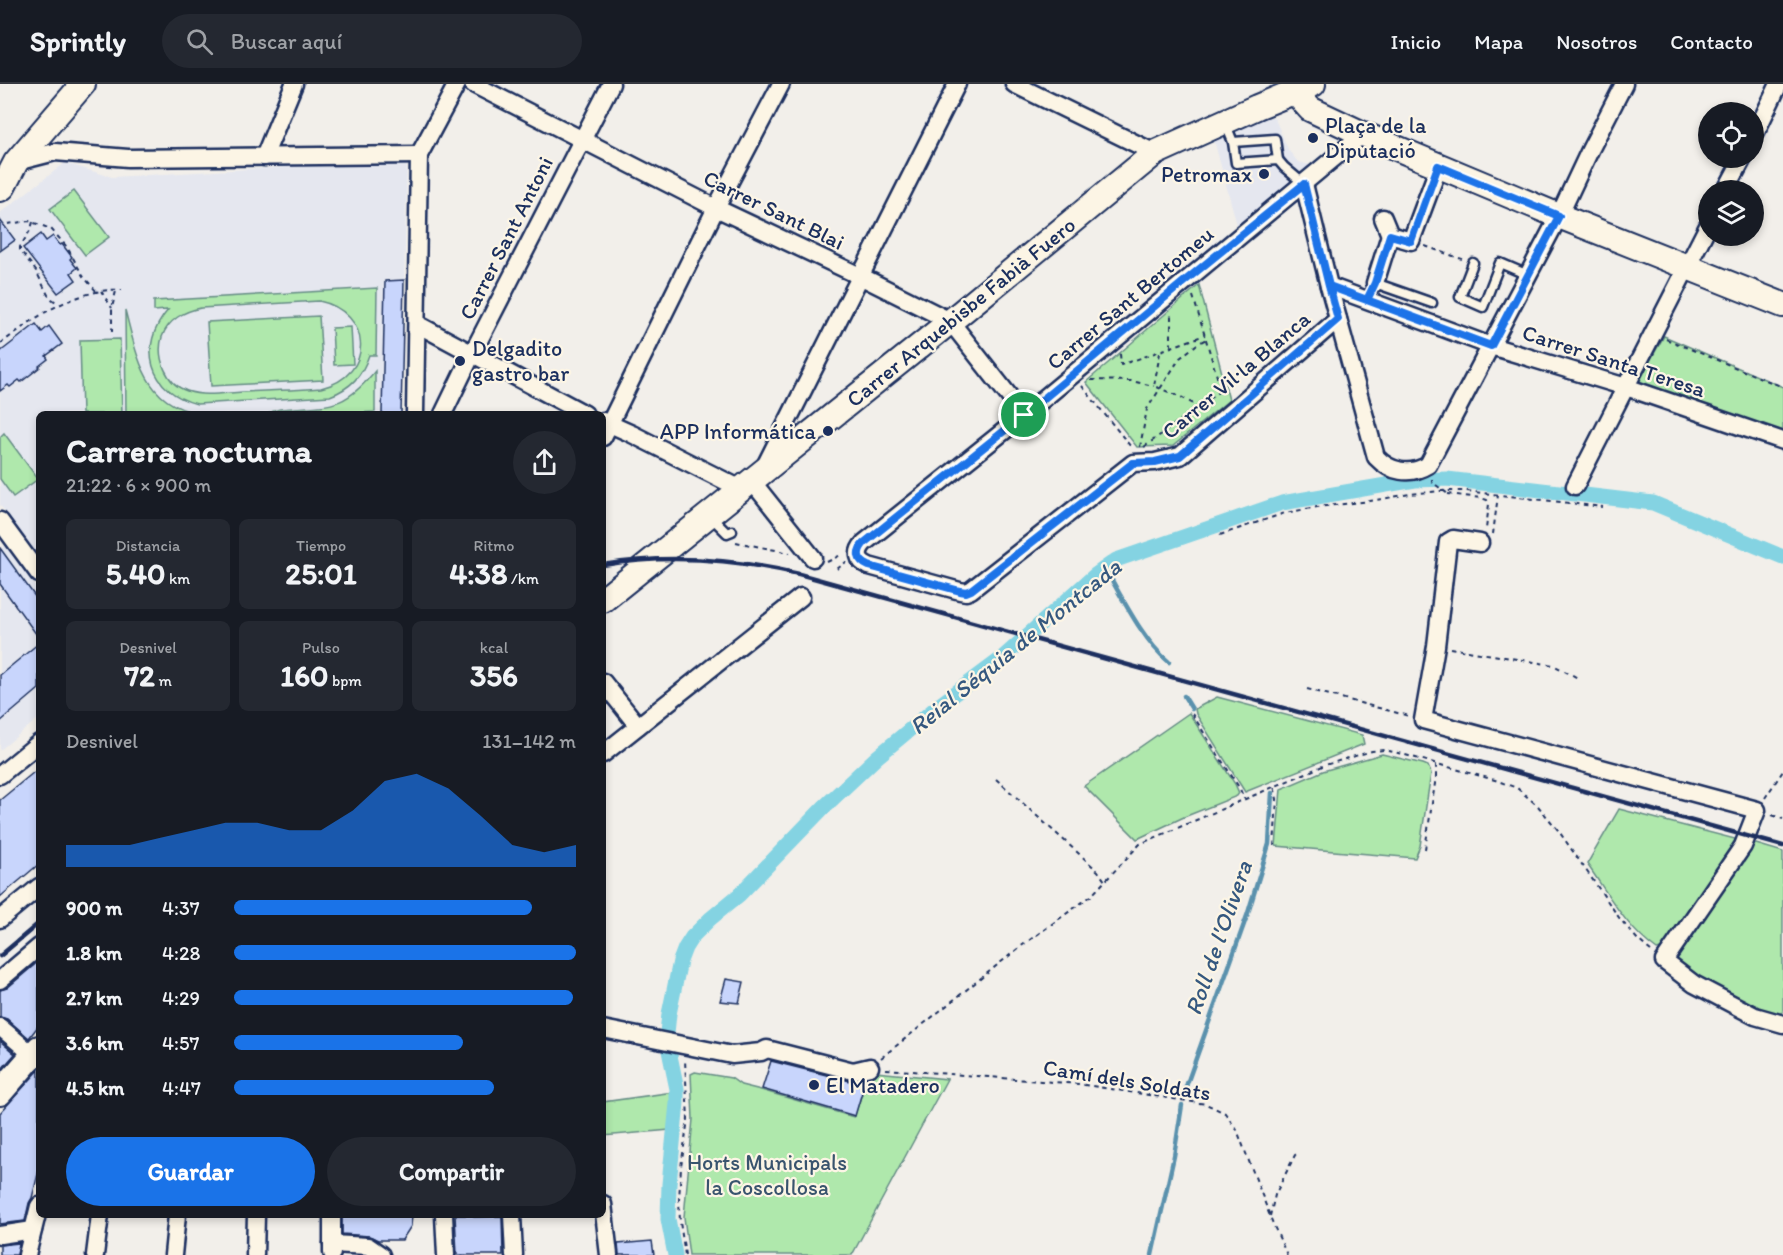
<!DOCTYPE html>
<html lang="es">
<meta charset="utf-8">
<style>
:root{--surface:#171b24;--page:#242831;--text:#f1f3f6;--muted:#9ea1a6;--line:#363941;--accent:#1a73e8}
body{margin:0;font-family:Itim,sans-serif;background:var(--page);color:var(--text);height:100vh;display:flex;flex-direction:column;font-size:22px;white-space:nowrap}
*{box-sizing:border-box;margin:0}
p{font-size:20px;color:var(--muted)}
.icon{flex:none;width:33px;height:33px;fill:none;stroke:currentColor;stroke-width:2;stroke-linecap:round;stroke-linejoin:round}
.map{position:relative;flex:1;overflow:hidden}
.drawer{position:absolute;left:36px;top:327px;width:570px;height:807px;display:flex;flex-direction:column;background:var(--surface);border-radius:9px;box-shadow:0 3px 9px #0003}
.drawer>*{flex:none}
.tools{position:absolute;left:1698px;top:18px;display:grid;gap:12px}
.tools a{display:grid;place-items:center;width:66px;height:66px;border-radius:50%;background:var(--surface);box-shadow:0 3px 9px #0003;font-size:30px}
.pin{position:absolute;display:grid;place-items:center;width:51px;height:51px;color:#fff;margin:-26px;border:3px solid #fff;border-radius:50%;box-shadow:0 2px 6px #0007}
.round{display:grid;place-items:center;flex:none;width:63px;height:63px;border-radius:32px;background:var(--page)}
.head{display:flex;align-items:center;justify-content:space-between;height:102px;padding:0 30px}
h1{font-size:33px;font-weight:700;line-height:45px}
.metrics{display:grid;grid-template-columns:repeat(3,1fr);gap:9px;height:102px;padding:6px 30px}
.metrics div{display:grid;align-content:center;border-radius:9px;background:var(--page);text-align:center}
.metrics b{font-size:30px;font-weight:700}
.metrics small{font-size:16px;font-weight:400}
.metrics p{font-size:16px}
.chart{height:168px;padding:12px 30px}
.chart p{display:flex;justify-content:space-between}
.chart svg{width:100%;height:108px;margin-top:6px;fill:var(--accent);opacity:.7}
.button{display:flex;gap:12px;margin-top:auto;padding:12px 30px}
.button a{flex:1;height:69px;border-radius:36px;background:var(--accent);color:#fff;font-size:24px;font-weight:700;line-height:69px;text-align:center}
.button a+a{background:var(--page);color:var(--text)}
ul{padding:0 30px;list-style:none;font-size:20px}
li{display:grid;grid-template-columns:96px 72px 1fr;align-items:center;height:45px}
li i{height:15px;border-radius:8px;background:var(--accent)}
header{display:flex;align-items:center;gap:36px;box-sizing:border-box;height:84px;padding:0 30px;background:var(--surface);border-bottom:2px solid var(--line)}
header strong{font-size:28px}
nav{display:flex;gap:33px;margin-inline-start:auto;font-size:21px}
.search{width:420px;height:54px;background:var(--page);display:flex;align-items:center;gap:15px;box-sizing:border-box;padding:0 21px;border-radius:33px;color:var(--muted);font-size:22px}
.map>svg:first-child{display:block}
</style>
<header>
<strong>Sprintly</strong>
<div class="search"><svg class="icon" aria-label="search" viewBox="0 0 24 24"><circle cx="10" cy="10" r="6"/><path d="M15 15l6 6"/></svg>Buscar aquí</div>
<nav><a>Inicio</a><a>Mapa</a><a>Nosotros</a><a>Contacto</a></nav>
</header>
<div class="map">
<svg width="1783" height="1171" viewBox="0 0 1783 1171">
<rect width="100%" height="100%" fill="#f2efea"/>
<filter id="ink" filterUnits="userSpaceOnUse"><feTurbulence type="fractalNoise" baseFrequency=".0167" numOctaves="2"/><feDisplacementMap in="SourceGraphic" scale="12" xChannelSelector="R" yChannelSelector="G"/><feConvolveMatrix kernelMatrix="1 2 1 2 8 2 1 2 1" color-interpolation-filters="sRGB"/></filter>
<g filter="url(#ink)">
<g fill="#e5e7ef">
<polygon points="1269,31 1275,35 1289,67 1298,78 1315,82 1237,141 1214,56 1222,51"/>
<polygon points="407,76 401,330 39,330 39,473 0,421 0,129 65,79 112,93"/>
<polygon points="6,461 39,507 39,634 0,666 0,466"/>
</g>
<g fill="#afe8ac" stroke="#658c85" stroke-width="1.5" fill-rule="evenodd">
<polygon points="74,107 109,153 85,171 50,125"/>
<polygon points="1199,201 1229,316 1173,362 1137,363 1086,298"/>
<path d="M377,204L376,271H369C362,292 351,304 330,312L197,320C149,308 137,262 168,226L154,227V217ZM319,217C372,228 376,291 321,304C295,306 268,307 242,308C224,309 204,313 187,307C166,300 156,273 162,253C168,236 184,227 201,224Z"/>
<path d="M125,226C138,275 145,325 206,330H126Z"/>
<polygon points="319,232 323,296 211,302 207,238"/>
<polygon points="351,243 353,280 334,281 332,244"/>
<polygon points="1664,252 1783,303 1783,354 1637,300"/>
<polygon points="120,255 122,330 82,330 80,256"/>
<path d="M375,287V328L335,330H268C276,324 284,325 294,324C336,322 348,320 375,287Z"/>
<polygon points="4,349 38,395 13,413 0,395 0,353"/>
<polygon points="1217,613 1362,651 1364,660 1245,708 1196,630 1195,625"/>
<polygon points="1189,629 1235,700 1239,709 1237,712 1184,733 1137,755 1084,702"/>
<polygon points="1382,670 1423,680 1428,682 1431,689 1420,762 1415,774 1276,762 1281,705 1323,687"/>
<path d="M1619,725L1735,755L1733,763L1665,864L1657,866C1627,845 1608,810 1587,780Z"/>
<polygon points="1756,760 1783,768 1783,928 1777,931 1757,927 1678,882 1676,875 1678,868 1748,763"/>
<polygon points="695,988 731,994 741,1001 761,1006 854,1033 866,998 876,988 947,995 852,1171 689,1171 684,1133 693,1035 691,990"/>
<polygon points="674,1008 670,1046 603,1052 603,1018"/>
</g>
<g fill="none" stroke-linecap="round" stroke-linejoin="round">
<g stroke="#5a91ad" stroke-width="4.5">
<path d="M1105,484C1122,513 1143,557 1169,578"/>
<polyline points="1184,612 1192,625"/>
<polyline points="1184,1008 1248,829 1269,760 1272,709"/>
<polyline points="1152,1171 1174,1072 1182,1021"/>
</g>
<g stroke="#84d3e2" stroke-width="15">
<polyline points="667,949 669,930 680,877 685,864 692,853 710,835 739,811 824,723 877,673 938,622 1001,575 1095,491 1116,476 1282,419 1415,396 1447,395 1653,419 1783,473"/>
<polyline points="668,962 677,1005 677,1019 669,1100 668,1135 675,1171"/>
</g>
</g>
<g fill="#c8d5fc" stroke="#1b2f5e" stroke-width="1.5">
<polygon points="0,136 15,156 0,167"/>
<polygon points="41,150 46,157 53,152 60,161 62,160 72,173 70,175 77,184 71,189 76,196 58,209 23,164"/>
<polygon points="404,196 401,330 382,330 385,197"/>
<polygon points="36,240 42,248 49,242 62,260 46,272 48,275 39,282 40,283 21,298 19,296 10,303 8,301 0,307 0,268"/>
<polygon points="0,464 39,518 39,554 0,500"/>
<polygon points="39,559 39,605 0,638 0,591"/>
<polygon points="39,684 39,780 0,813 0,716"/>
<polygon points="39,877 39,941 29,954 7,935 0,933 0,906 7,904"/>
<polygon points="726,895 744,898 739,919 720,917"/>
<polygon points="0,957 15,970 0,987"/>
<polygon points="771,977 850,997 859,996 865,998 855,1032 762,1005"/>
<polygon points="39,986 39,1086 32,1114 29,1119 25,1137 0,1140 0,1029"/>
<polygon points="342,1131 412,1131 411,1142 402,1156 378,1156 369,1152 342,1150"/>
<polygon points="455,1131 474,1131 474,1133 502,1132 503,1171 457,1171"/>
<polygon points="652,1157 654,1171 619,1171 618,1160"/>
<polygon points="19,1159 17,1171 0,1171 0,1161"/>
</g>
<g fill="none" stroke-linecap="round" stroke-linejoin="round">
<g stroke="#1b2f5e" stroke-width="13">
<g id="lane">
<polyline points="1226,41 1233,58 1236,79 1278,76 1284,83 1304,100"/>
<polyline points="1233,58 1275,55 1278,76"/>
<polyline points="1473,179 1460,213 1483,223 1500,179 1528,191"/>
<polyline points="1367,216 1375,199 1432,219"/>
<polyline points="711,433 727,449 732,447"/>
</g>
</g>
<g stroke="#1b2f5e" stroke-width="21">
<g id="street">
<polyline points="473,0 716,124 860,192 950,237 1024,331"/>
<polyline points="1014,0 1155,69"/>
<polyline points="1754,52 1779,0"/>
<polyline points="264,73 294,0"/>
<polyline points="16,78 55,68 128,74 419,71"/>
<path d="M1304,100L1329,202L1376,373C1390,388 1410,392 1428,381L1559,132L1590,66L1624,0"/>
<polyline points="1726,106 1743,74"/>
<polyline points="1383,134 1390,151 1411,157 1439,82"/>
<polyline points="1375,199 1390,151"/>
<polyline points="1329,202 1491,262 1626,303 1783,357"/>
<path d="M1338,235L1180,372L1155,378L1133,379L971,506L966,508L960,507L869,482C857,477 856,468 864,459L1024,331L1363,50"/>
<polyline points="417,240 585,330"/>
<polyline points="415,330 419,71 457,0"/>
<polyline points="443,330 472,270 611,0"/>
<polyline points="603,337 632,350 741,405"/>
<polyline points="603,353 716,124 781,0"/>
<polyline points="765,382 957,0"/>
<polyline points="751,396 813,474"/>
<polyline points="1575,402 1708,142"/>
<polyline points="0,437 39,490"/>
<polyline points="1480,459 1453,455 1448,458 1436,562 1423,636 1757,726 1743,762 1664,877 1694,900 1755,932 1783,940"/>
<polyline points="603,598 638,642"/>
<polyline points="603,670 801,513"/>
<polyline points="0,691 39,659"/>
<polyline points="0,835 39,803"/>
<polyline points="0,896 39,863"/>
<polyline points="0,943 33,971"/>
<polyline points="603,945 732,971 761,968 767,965 853,987 870,983"/>
<polyline points="603,1120 609,1171"/>
<polyline points="444,1131 446,1171"/>
<polyline points="512,1131 514,1171"/>
<polyline points="0,1151 33,1146"/>
<polyline points="332,1160 368,1162 381,1171"/>
<polyline points="332,1169 332,1131"/>
<polyline points="27,1171 39,1122"/>
<polyline points="95,1171 100,1131"/>
<polyline points="173,1171 177,1131"/>
<polyline points="255,1171 256,1131"/>
</g>
</g>
<g stroke="#1b2f5e" stroke-width="28">
<g id="secondary">
<polyline points="1294,7 1310,25 1363,50 1559,132 1783,221"/>
<polyline points="0,105 3,103 16,78 83,0"/>
<polyline points="603,516 957,232 1155,69 1257,23 1313,0"/>
<polyline points="0,1009 39,964"/>
</g>
</g>
<g stroke="#1b2f5e" stroke-width="2" stroke-dasharray="4.5 4.5" stroke-linecap="butt">
<polyline points="33,138 31,145 20,163 20,166 36,187 49,213 59,220"/>
<polyline points="8,140 29,137 51,145 67,163 83,192 97,208"/>
<polyline points="1425,162 1462,175"/>
<polyline points="101,207 112,224"/>
<polyline points="1193,212 1221,306"/>
<polyline points="112,248 112,224 116,207"/>
<polyline points="1666,255 1783,303"/>
<path d="M0,260C30,238 49,222 85,211C98,207 109,205 122,206"/>
<polyline points="1171,263 1171,230"/>
<polyline points="1160,269 1154,302 1181,313 1199,323"/>
<polyline points="1120,270 1121,281 1205,251"/>
<polyline points="1091,296 1131,297 1154,302"/>
<polyline points="1082,302 1131,363"/>
<polyline points="1140,363 1147,325 1180,274 1196,261 1206,255"/>
<polyline points="1144,363 1221,306"/>
<polyline points="1432,395 1432,398 1436,401"/>
<polyline points="1448,410 1481,414 1487,416 1489,420 1486,445"/>
<polyline points="1493,450 1498,411"/>
<polyline points="1220,451 1285,429 1317,423 1370,417 1410,410 1440,407 1466,407 1603,423"/>
<polyline points="736,458 790,469"/>
<polyline points="827,478 843,470"/>
<polyline points="837,485 846,478"/>
<polyline points="1450,564 1553,581 1580,595"/>
<polyline points="1307,605 1409,632"/>
<polyline points="1192,630 1240,705 1244,715"/>
<polyline points="996,695 1098,787 1105,797"/>
<polyline points="1765,714 1783,687"/>
<polyline points="1772,731 1783,735"/>
<polyline points="1274,762 1277,715 1274,702"/>
<polyline points="1425,765 1436,693 1436,679"/>
<polyline points="881,974 1020,863 1091,812 1140,760 1325,681 1372,667 1385,666 1398,669 1495,696 1517,704 1538,722 1558,746 1620,835 1638,856 1652,868"/>
<polyline points="886,985 1079,1000 1206,1020 1225,1029 1237,1046 1273,1140 1287,1171"/>
<polyline points="1270,1132 1275,1111 1295,1071 1298,1069"/>
<polyline points="685,1171 680,1138 679,1116 681,1083 688,1035 685,976"/>
</g>
<use href="#lane" stroke="#fcf5e5" stroke-width="8"/>
<use href="#street" stroke="#fcf5e5" stroke-width="16"/>
<use href="#secondary" stroke="#fcf5e5" stroke-width="24"/>
<g stroke="#1b2f5e" stroke-width="4.5">
<path d="M603,481C669,470 735,475 799,490L1783,762"/>
<polyline points="0,872 39,839"/>
</g>
<polyline stroke="#1b2f5e" stroke-width="2" stroke-dasharray="4.5 4.5" stroke-linecap="butt" points="1436,401 1448,410"/>
</g>
</g>
<g fill="none" stroke-linecap="round" stroke-linejoin="round" filter="url(#ink)">
<g stroke="#fff" stroke-width="12">
<path id="route" d="M1024,331L864,459C856,468 857,477 869,482L960,507L966,508L971,506L1133,379L1155,378L1180,372L1338,235L1329,202L1491,262L1559,132L1438,82L1411,157L1390,151L1375,199L1367,216L1329,202L1304,100L1186,196L1024,331"/>
</g>
<use href="#route" stroke="#1a73e8" stroke-width="8"/>
</g>
<g fill="#1b2f5e" stroke="#fcf5e5" stroke-width="2">
<circle cx="1313" cy="54" r="6"/>
<circle cx="1264" cy="90" r="6"/>
<circle cx="460" cy="277" r="6"/>
<circle cx="828" cy="347" r="6"/>
<circle cx="814" cy="1001" r="6"/>
</g>
<g text-anchor="middle" dominant-baseline="central" stroke-width="4.5" stroke-linejoin="round" paint-order="stroke">
<g font-size="22" fill="#1b2f5e" stroke="#fcf5e5" text-anchor="start">
<text x="1325" y="41">Plaça de la<tspan x="1325" dy="25">Diputació</tspan></text>
<text x="1252" y="90" text-anchor="end">Petromax</text>
<text x="472" y="264">Delgadito<tspan x="472" dy="25">gastro bar</tspan></text>
<text x="816" y="347" text-anchor="end">APP Informática</text>
<text x="826" y="1001">El Matadero</text>
</g>
<g font-size="22" fill="#1b2f5e" stroke="#fcf5e5">
<text transform="translate(774 126) rotate(26)">Carrer Sant Blai</text>
<text transform="translate(506 154) rotate(-63)">Carrer Sant Antoni</text>
<text transform="translate(1130 214) rotate(-40)">Carrer Sant Bertomeu</text>
<text transform="translate(961 228) rotate(-39)">Carrer Arquebisbe Fabià Fuero</text>
<text transform="translate(1614 277) rotate(18)">Carrer Santa Teresa</text>
<text transform="translate(1236 291) rotate(-40)">Carrer Vil·la Blanca</text>
<text transform="translate(1127 996) rotate(9)">Camí dels Soldats</text>
</g>
<g font-size="22" fill="#39546e" stroke="#fcf5e5">
<text x="767" y="1078">Horts Municipals<tspan x="767" dy="25">la Coscollosa</tspan></text>
</g>
<g font-size="24" font-style="italic" fill="#35587f" stroke="#fcf5e5">
<text transform="translate(1015 562) rotate(-39)">Reial Séquia de Montcada</text>
<text transform="translate(1218 854) rotate(-71)">Roll de l'Olivera</text>
</g>
</g>
</svg>
<div class="tools">
<a><svg class="icon" aria-label="locate" viewBox="0 0 24 24"><circle cx="12" cy="12" r="6"/><path d="M12 2v4M12 18v4M2 12h4M18 12h4"/></svg></a>
<a><svg class="icon" aria-label="layers" viewBox="0 0 24 24"><path d="M12 4l9 5-9 5-9-5zM3 14l9 5 9-5"/></svg></a>
</div>
<div class="pin" style="left:1024px;top:331px;background:#1e9e55"><svg class="icon" aria-label="arrive" viewBox="0 0 24 24"><path d="M6 21V4h12l-3 4 3 4H6"/></svg></div>
<section class="drawer">
<div class="head"><div><h1>Carrera nocturna</h1><p>21:22 · 6 × 900 m</p></div><a class="round"><svg class="icon" aria-label="share" viewBox="0 0 24 24"><path d="M12 15V3M7 8l5-5 5 5M5 13v7h14v-7"/></svg></a></div>
<div class="metrics">
<div><p>Distancia</p><b>5.40<small> km</small></b></div>
<div><p>Tiempo</p><b>25:01</b></div>
<div><p>Ritmo</p><b>4:38<small> /km</small></b></div>
</div>
<div class="metrics">
<div><p>Desnivel</p><b>72<small> m</small></b></div>
<div><p>Pulso</p><b>160<small> bpm</small></b></div>
<div><p>kcal</p><b>356</b></div>
</div>
<div class="chart"><p><span>Desnivel</span>131–142 m</p>
<svg viewBox="0 0 160 44" preserveAspectRatio="none"><path d="M0 44V35L10 35L20 35L30 32L40 29L50 26L60 26L70 29L80 29L90 21L100 9L110 6L120 12L130 23L140 35L150 38L160 35V44z"/></svg>
</div>
<ul>
<li><b>900 m</b>4:37<i style="width:87%"></i></li>
<li><b>1.8 km</b>4:28<i style="width:100%"></i></li>
<li><b>2.7 km</b>4:29<i style="width:99%"></i></li>
<li><b>3.6 km</b>4:57<i style="width:67%"></i></li>
<li><b>4.5 km</b>4:47<i style="width:76%"></i></li>
</ul>
<div class="button"><a>Guardar</a><a>Compartir</a></div>
</section>
</div>
